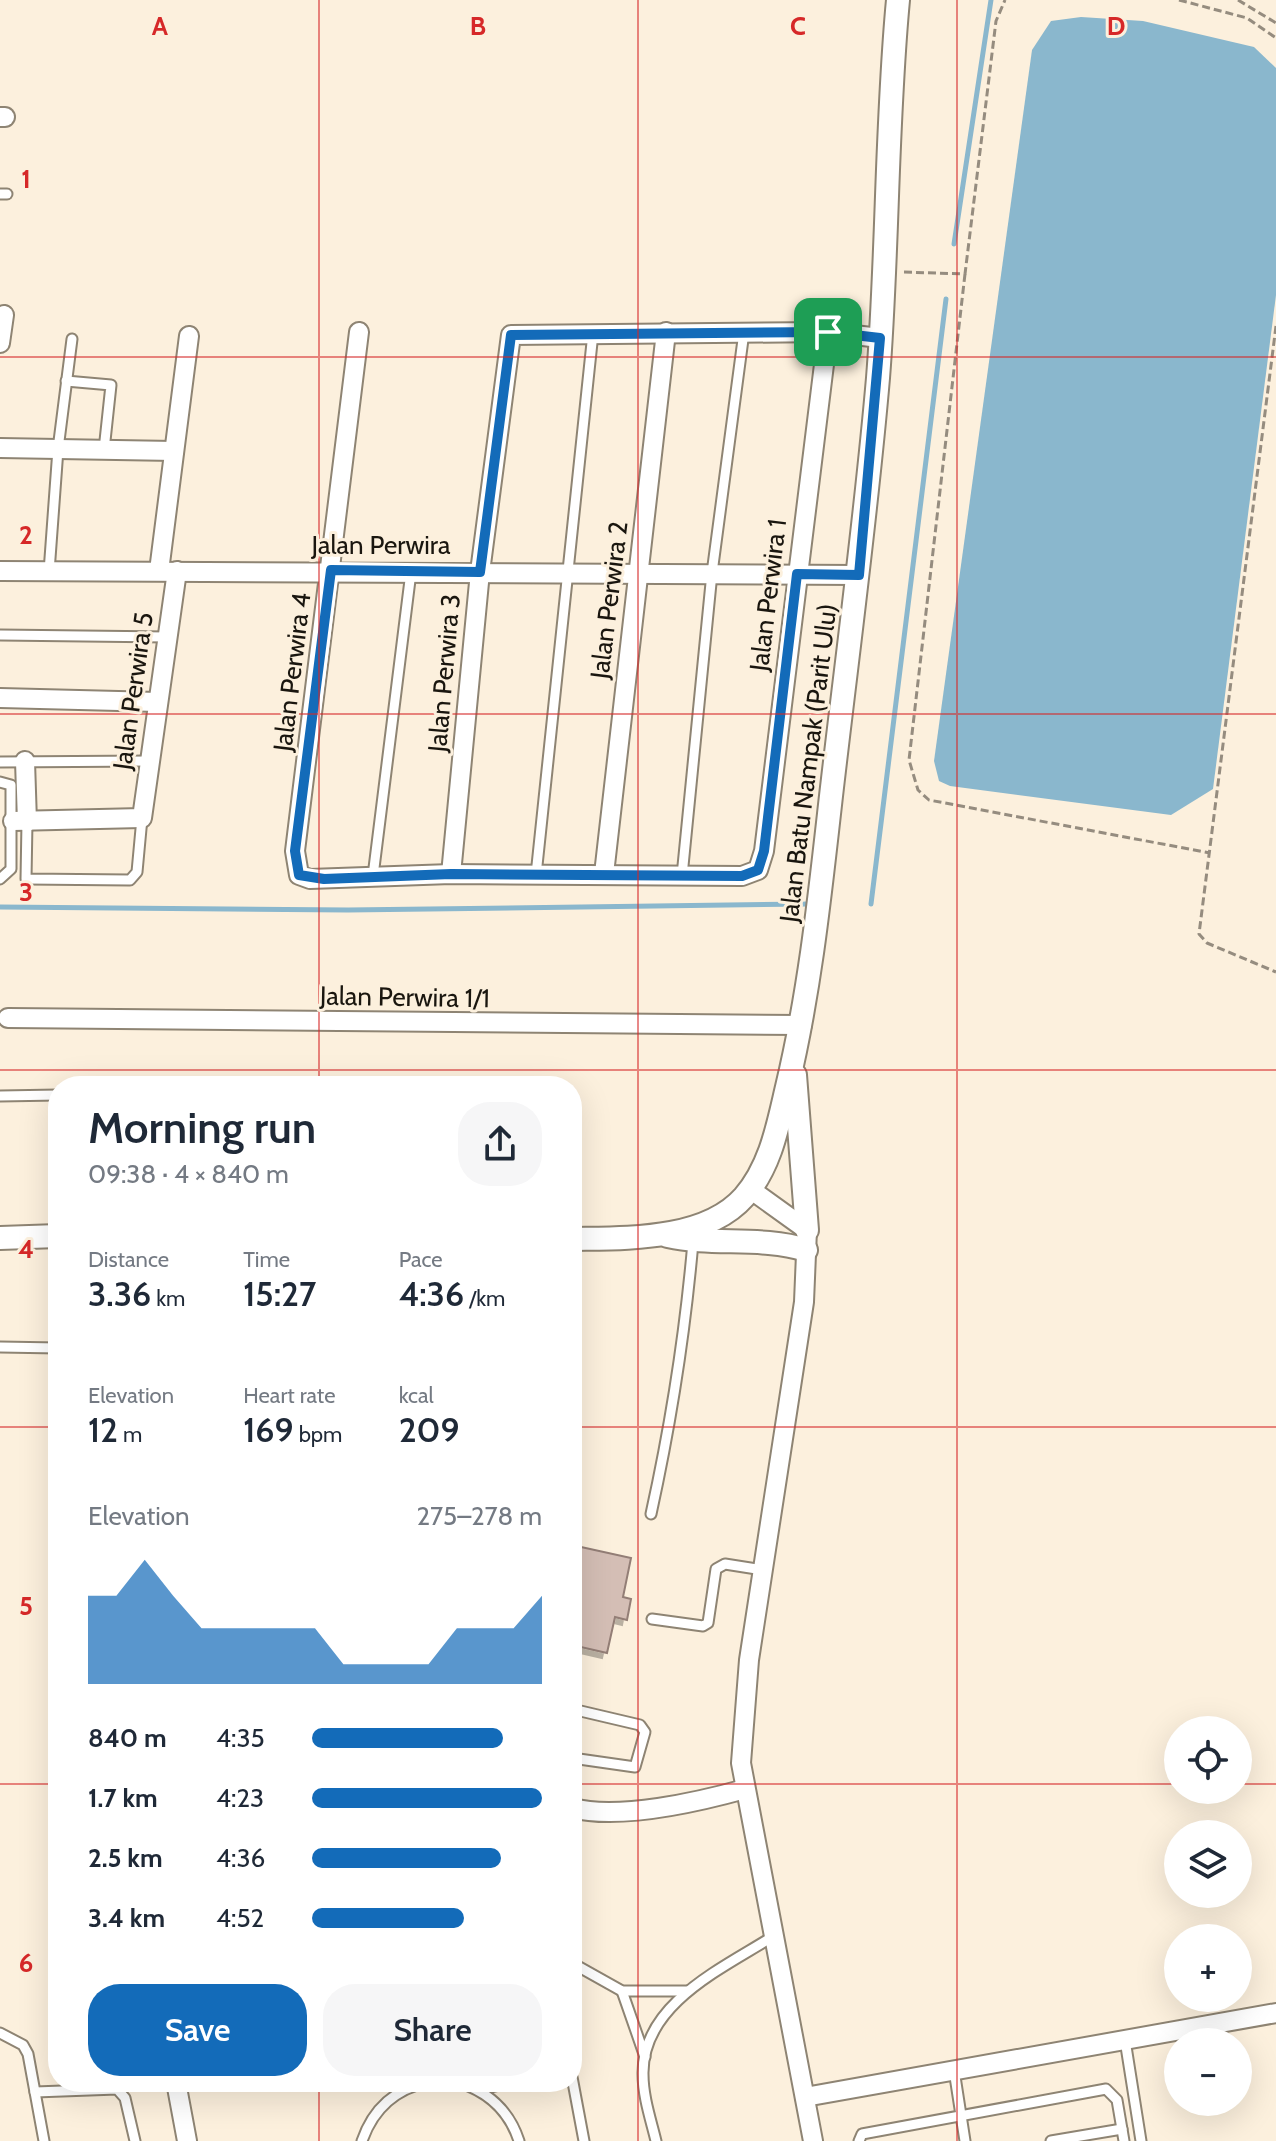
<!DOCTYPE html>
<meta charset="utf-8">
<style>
:root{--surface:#fff;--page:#f6f6f7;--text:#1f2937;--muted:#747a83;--accent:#136bb9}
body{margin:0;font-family:Cabin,sans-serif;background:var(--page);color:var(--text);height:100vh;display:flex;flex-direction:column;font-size:30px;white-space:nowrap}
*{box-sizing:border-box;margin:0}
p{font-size:26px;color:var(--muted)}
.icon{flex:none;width:44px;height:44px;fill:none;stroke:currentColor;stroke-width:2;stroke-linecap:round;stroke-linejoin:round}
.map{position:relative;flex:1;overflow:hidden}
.drawer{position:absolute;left:48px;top:1076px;width:534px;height:1016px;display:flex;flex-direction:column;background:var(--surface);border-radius:32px;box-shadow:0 8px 32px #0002}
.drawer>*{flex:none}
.fabs{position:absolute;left:1164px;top:1716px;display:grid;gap:16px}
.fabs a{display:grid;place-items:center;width:88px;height:88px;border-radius:50%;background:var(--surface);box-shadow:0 8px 32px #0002;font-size:40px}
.pin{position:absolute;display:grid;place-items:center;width:68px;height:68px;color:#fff;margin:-34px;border-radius:16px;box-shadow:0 4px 12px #0006}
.round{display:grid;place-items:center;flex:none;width:84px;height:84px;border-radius:32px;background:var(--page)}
.summary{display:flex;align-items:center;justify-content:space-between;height:136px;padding:0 40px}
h1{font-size:44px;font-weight:600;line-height:60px}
.stats{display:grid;grid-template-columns:repeat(3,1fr);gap:12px;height:136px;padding:8px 40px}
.stats div{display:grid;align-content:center}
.stats b{font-size:34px;font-weight:600}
.stats small{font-size:22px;font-weight:400}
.stats p{font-size:22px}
.chart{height:224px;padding:16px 40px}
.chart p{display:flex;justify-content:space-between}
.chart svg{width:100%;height:144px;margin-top:8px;fill:var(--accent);opacity:.7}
.action{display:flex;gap:16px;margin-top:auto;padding:16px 40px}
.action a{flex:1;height:92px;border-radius:32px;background:var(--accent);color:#fff;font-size:32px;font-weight:600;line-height:92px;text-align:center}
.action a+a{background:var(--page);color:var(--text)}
ul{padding:0 40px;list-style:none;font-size:26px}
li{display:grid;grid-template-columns:128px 96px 1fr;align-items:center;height:60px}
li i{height:20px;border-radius:10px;background:var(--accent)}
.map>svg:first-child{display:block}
</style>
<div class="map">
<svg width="1276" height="2141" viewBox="0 0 1276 2141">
<defs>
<filter id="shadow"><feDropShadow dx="-5" dy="5" stdDeviation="0" flood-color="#0004"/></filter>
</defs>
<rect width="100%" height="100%" fill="#fcf0dd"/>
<polygon fill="#8ab7cd" points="1081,17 1143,21 1254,47 1276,68 1276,295 1213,789 1171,815 950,786 939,781 934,761 1032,50 1051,21"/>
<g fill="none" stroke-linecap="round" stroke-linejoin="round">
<g stroke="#8ab7cd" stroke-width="5">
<polyline points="954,244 991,0"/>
<polyline points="871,904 946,299"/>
<polyline points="0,907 348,910 810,904"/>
</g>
</g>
<polygon fill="#d4beb5" stroke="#937e76" stroke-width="2" filter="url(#shadow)" points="572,1545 631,1558 623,1597 631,1599 627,1620 615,1617 607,1653 572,1645"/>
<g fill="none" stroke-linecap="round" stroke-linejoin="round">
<g stroke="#8e8473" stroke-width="13">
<g id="service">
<polyline points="0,194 7,194"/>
<polyline points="66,381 111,385 104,450"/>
<polyline points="49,572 58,449 72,339"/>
<polyline points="0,635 167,637"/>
<polyline points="0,762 150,761"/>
<polyline points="0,782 11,785 11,869 0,879"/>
<polyline points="27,822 26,879 130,880 137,872 142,818"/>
<polyline points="536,875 593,333"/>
<polyline points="373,876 411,572"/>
<polyline points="682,876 712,573 744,332"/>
<polyline points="164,1086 200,1086"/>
<polyline points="0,1096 58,1095"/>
<polyline points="0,1347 58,1348"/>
<path d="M651,1514C671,1423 685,1334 693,1242"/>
<polyline points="652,1619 703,1626 708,1623 716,1569 725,1564 763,1570"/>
<polyline points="572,1709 640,1725 645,1732 635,1767 572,1758"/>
<polyline points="572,1963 622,1991 687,1991"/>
<polyline points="622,1991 645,2057"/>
<polyline points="0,2033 23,2045 28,2054 44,2141"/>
<polyline points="1125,2040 1141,2141"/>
<polyline points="954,2070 965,2141"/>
<polyline points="572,2077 584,2141"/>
<path d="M457,2082C487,2091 509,2110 519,2141"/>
<polyline points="478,2090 513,2082"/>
<polyline points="35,2092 117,2089 125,2098 135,2141"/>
<path d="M362,2141C373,2109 395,2089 428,2082"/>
<path d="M656,2141C651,2120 643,2097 643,2074C642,2004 723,1968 772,1937"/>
<polyline points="859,2141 862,2134 1106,2089 1117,2100 1124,2141"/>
<polyline points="1051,2141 1122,2129"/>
</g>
</g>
<g stroke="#8e8473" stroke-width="22">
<g id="minor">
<polyline points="0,117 5,117"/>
<polyline points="359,332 295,851 299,875 310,879 451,874 742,876 758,870 764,851 828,332"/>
<polyline points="0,343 4,315"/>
<polyline points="0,448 174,451"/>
<polyline points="0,571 859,575"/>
<polyline points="159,571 189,336"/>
<polyline points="0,698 158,702"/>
<polyline points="25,761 27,822"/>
<polyline points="13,821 142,818 177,571"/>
<polyline points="451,874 480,572 511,335 828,332 880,338"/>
<polyline points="604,874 666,332"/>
<polyline points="8,1018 802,1025"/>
<polyline points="750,1189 807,1230 804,1302 749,1660 741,1763 813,2141"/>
<path d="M572,1808C619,1820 698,1802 745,1789"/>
<polyline points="176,2082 187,2141"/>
<polyline points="805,2097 1276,2013"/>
</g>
</g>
<g stroke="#8e8473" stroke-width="26">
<g id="tertiary">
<polyline points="795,1075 807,1230"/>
<path d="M668,1236C713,1246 762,1236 806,1250"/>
<polyline points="0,1238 58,1236"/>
<path d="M572,1239C626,1238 705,1241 744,1197C771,1166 778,1125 787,1087C810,991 820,894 831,796C847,657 866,518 878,378C888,252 886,126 898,0"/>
</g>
</g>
<g stroke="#958c7f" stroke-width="3" stroke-dasharray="8 4" stroke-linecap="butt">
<polyline points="1179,0 1247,18 1276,38"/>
<polyline points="1238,0 1276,23"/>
<polyline points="904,272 965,274 996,21 1005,0"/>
<polyline points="965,274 909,760 918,790 929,800 1210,853"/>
<polyline points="1276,326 1199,934 1207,943 1276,972"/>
</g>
<use href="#service" stroke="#fff" stroke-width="9"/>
<use href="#minor" stroke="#fff" stroke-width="18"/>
<use href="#tertiary" stroke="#fff" stroke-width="22"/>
</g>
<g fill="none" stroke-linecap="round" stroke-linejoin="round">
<g stroke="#fff" stroke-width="16">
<polygon id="route" points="828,332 880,338 859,575 797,574 764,851 758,870 742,876 451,874 324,879 299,875 295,851 331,570 480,572 511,335"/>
</g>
<use href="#route" stroke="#136bb9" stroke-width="10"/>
</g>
<path fill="none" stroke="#d62828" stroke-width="2" stroke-opacity="0.55" d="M319,0V1086M638,0V2141M957,0V2141M0,357H1276M0,714H1276M0,1070H1276M0,1427H58M572,1427H1276M0,1784H58M572,1784H1178M1238,1784H1276M319,2082V2141"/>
<g text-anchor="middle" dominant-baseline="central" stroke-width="6" stroke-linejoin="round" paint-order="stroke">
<g font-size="26" fill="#1a160f" stroke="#fcf0dd">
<text x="381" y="545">Jalan Perwira</text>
<text transform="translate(768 595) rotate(-83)">Jalan Perwira 1</text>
<text transform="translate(609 600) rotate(-83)">Jalan Perwira 2</text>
<text transform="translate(292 672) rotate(-83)">Jalan Perwira 4</text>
<text transform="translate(444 673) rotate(-85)">Jalan Perwira 3</text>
<text transform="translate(133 691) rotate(-82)">Jalan Perwira 5</text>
<text transform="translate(808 763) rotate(-83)">Jalan Batu Nampak (Parit Ulu)</text>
<text transform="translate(405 997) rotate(1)">Jalan Perwira 1/1</text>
</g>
</g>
<g font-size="26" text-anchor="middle" font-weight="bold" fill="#d62828" stroke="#fcf0dd" stroke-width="6" stroke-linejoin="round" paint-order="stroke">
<text x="160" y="35">A</text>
<text x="478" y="35">B</text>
<text x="798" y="35">C</text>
<text x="1116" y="35">D</text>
<text x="26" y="188">1</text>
<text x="26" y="544">2</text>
<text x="26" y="901">3</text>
<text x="26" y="1258">4</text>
<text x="26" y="1615">5</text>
<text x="26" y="1972">6</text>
</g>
</svg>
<div class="fabs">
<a><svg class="icon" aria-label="locate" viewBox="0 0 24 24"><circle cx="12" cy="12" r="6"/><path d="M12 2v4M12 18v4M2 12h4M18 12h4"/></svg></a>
<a><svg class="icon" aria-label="layers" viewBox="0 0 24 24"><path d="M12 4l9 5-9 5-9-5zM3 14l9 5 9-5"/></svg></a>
<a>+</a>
<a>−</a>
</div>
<div class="pin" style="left:828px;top:332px;background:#1e9e55"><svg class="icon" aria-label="arrive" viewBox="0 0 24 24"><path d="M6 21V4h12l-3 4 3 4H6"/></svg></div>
<section class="drawer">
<div class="summary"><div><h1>Morning run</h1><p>09:38 · 4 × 840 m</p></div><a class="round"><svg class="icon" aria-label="share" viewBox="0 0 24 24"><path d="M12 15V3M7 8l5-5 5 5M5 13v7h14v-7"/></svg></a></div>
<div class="stats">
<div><p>Distance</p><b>3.36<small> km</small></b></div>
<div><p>Time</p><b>15:27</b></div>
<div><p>Pace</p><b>4:36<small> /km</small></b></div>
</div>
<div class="stats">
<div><p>Elevation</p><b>12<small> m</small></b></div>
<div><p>Heart rate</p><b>169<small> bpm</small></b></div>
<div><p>kcal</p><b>209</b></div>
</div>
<div class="chart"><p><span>Elevation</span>275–278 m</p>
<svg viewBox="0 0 160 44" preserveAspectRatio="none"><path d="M0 44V17L10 17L20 6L30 17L40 27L50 27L60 27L70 27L80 27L90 38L100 38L110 38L120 38L130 27L140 27L150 27L160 17V44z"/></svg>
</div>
<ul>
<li><b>840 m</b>4:35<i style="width:83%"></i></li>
<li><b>1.7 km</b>4:23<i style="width:100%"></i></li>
<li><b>2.5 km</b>4:36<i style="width:82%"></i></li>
<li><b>3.4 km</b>4:52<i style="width:66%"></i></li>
</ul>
<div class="action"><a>Save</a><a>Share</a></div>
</section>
</div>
